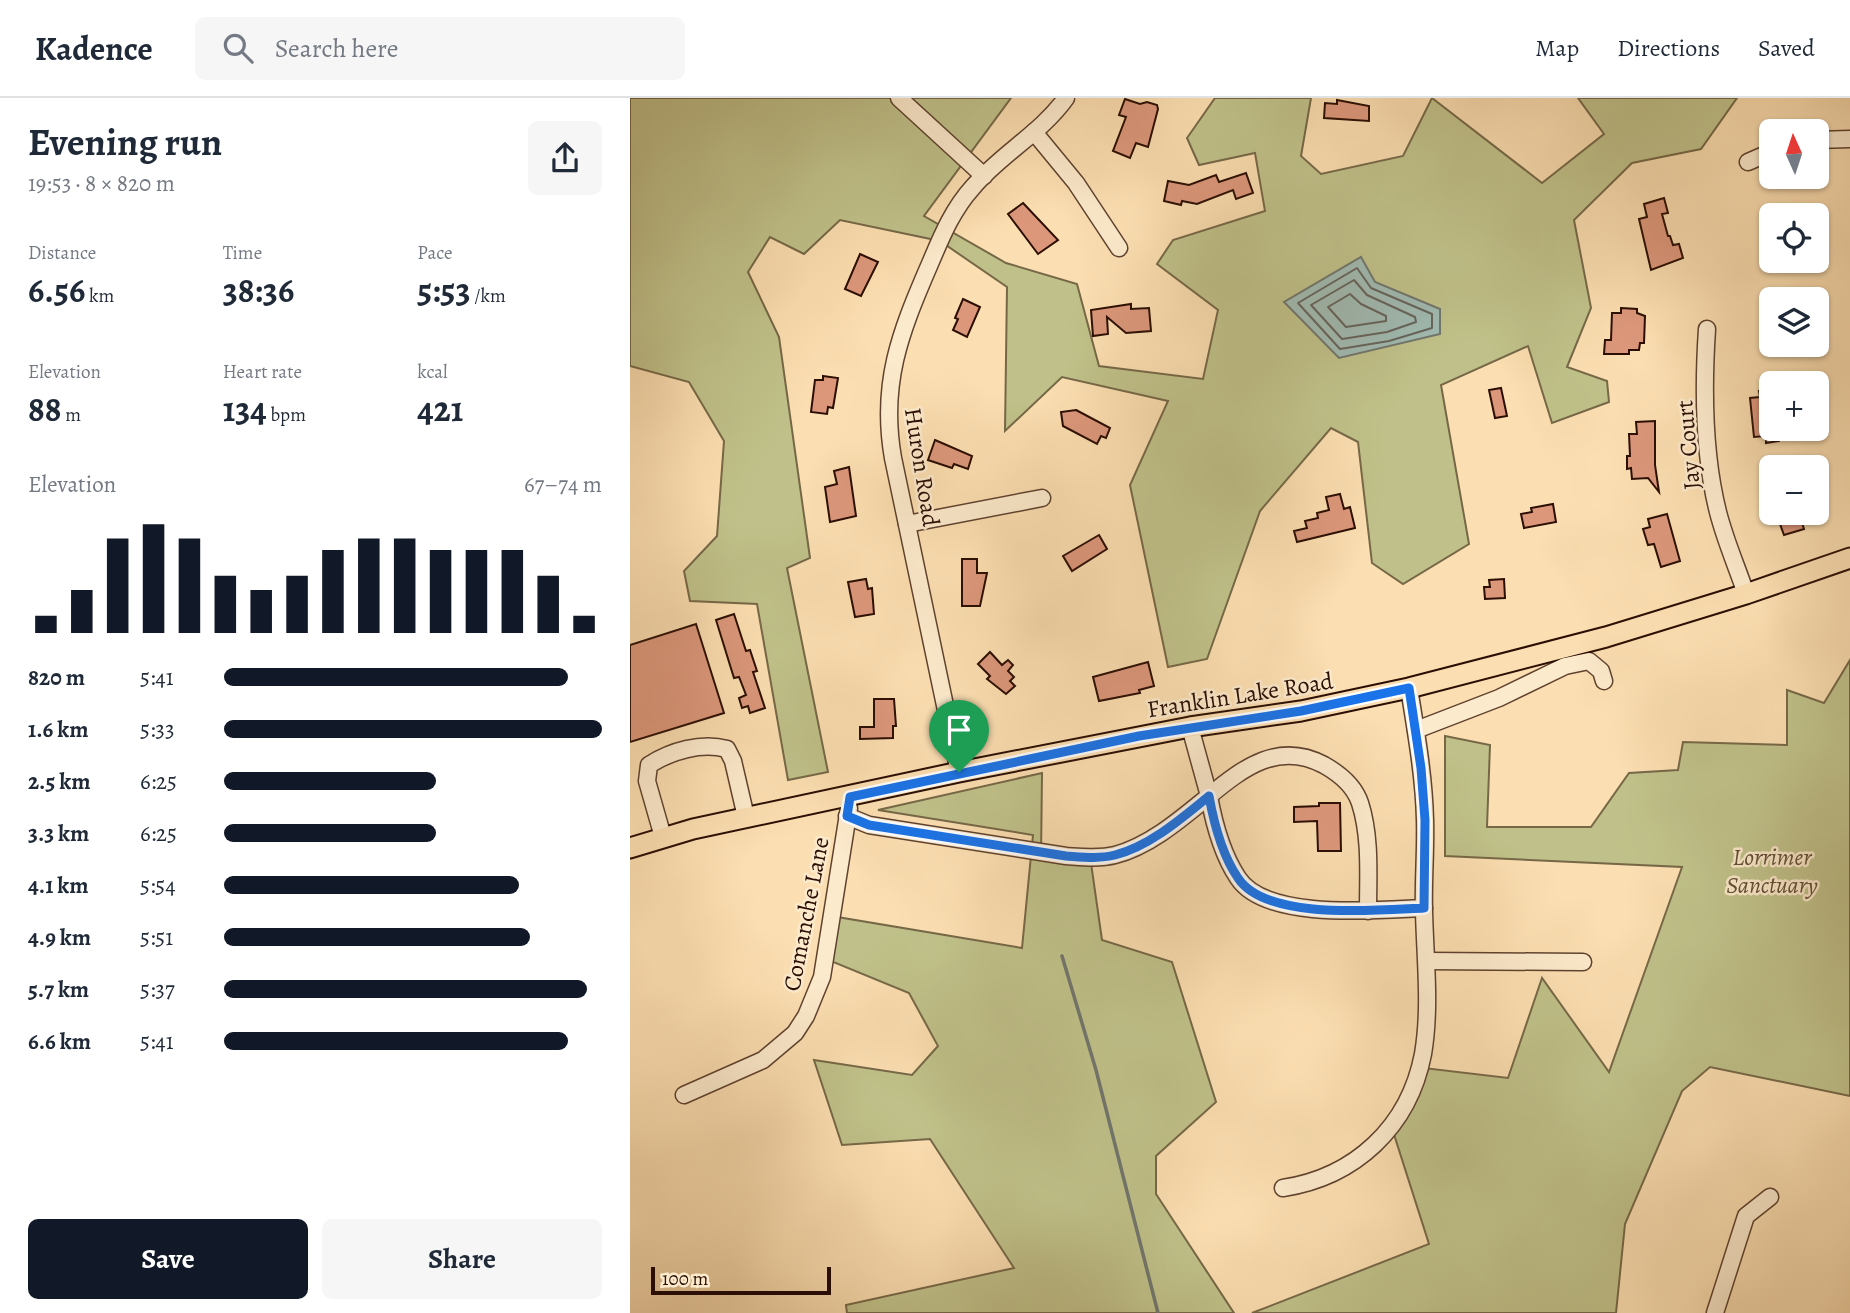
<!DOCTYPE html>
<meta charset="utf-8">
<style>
:root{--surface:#fff;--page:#f6f6f7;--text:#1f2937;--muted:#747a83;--line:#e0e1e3;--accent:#111827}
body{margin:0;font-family:Alegreya,serif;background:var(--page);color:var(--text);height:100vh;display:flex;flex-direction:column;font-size:26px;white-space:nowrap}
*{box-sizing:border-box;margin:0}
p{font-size:23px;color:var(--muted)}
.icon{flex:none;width:38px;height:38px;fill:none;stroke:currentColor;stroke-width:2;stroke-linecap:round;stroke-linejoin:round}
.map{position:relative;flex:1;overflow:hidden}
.panel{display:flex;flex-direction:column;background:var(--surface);width:630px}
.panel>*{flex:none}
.needle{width:46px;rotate:357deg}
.buttons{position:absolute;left:1129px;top:21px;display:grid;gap:14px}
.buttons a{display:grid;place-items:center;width:70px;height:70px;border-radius:10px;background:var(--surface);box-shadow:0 2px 5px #0004;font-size:35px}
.scale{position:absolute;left:21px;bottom:18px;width:180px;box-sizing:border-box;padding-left:7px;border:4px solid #2b0e04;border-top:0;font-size:19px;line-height:24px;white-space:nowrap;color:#2b0e04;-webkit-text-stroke:5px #fceacc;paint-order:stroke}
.pin{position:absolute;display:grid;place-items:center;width:60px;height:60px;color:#fff;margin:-72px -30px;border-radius:50% 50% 50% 0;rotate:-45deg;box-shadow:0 0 7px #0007}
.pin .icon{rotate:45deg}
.round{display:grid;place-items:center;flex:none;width:74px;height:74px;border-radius:10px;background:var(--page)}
.head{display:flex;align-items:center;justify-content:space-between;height:119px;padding:0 28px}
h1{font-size:38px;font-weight:700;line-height:52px}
.stats{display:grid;grid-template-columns:repeat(3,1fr);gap:10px;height:119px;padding:7px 28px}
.stats div{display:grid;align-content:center}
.stats b{font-size:35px;font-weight:700}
.stats small{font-size:19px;font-weight:400}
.stats p{font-size:19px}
.chart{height:196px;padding:14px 28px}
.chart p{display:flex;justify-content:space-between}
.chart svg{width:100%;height:126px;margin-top:7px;stroke:var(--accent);stroke-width:6}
.cta{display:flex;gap:14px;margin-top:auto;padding:14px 28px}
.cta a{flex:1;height:80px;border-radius:10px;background:var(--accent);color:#fff;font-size:28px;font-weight:700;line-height:80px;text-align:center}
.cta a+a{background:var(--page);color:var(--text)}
ul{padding:0 28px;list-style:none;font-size:23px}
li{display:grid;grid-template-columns:112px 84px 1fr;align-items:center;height:52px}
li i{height:18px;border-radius:9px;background:var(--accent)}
header{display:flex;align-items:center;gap:42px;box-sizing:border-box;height:98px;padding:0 35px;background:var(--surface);border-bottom:2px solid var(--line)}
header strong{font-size:33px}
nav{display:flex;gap:38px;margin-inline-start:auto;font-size:24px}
.search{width:490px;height:63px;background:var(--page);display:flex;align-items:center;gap:18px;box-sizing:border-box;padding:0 24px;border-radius:10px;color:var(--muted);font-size:26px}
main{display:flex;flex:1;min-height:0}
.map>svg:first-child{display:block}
</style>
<header>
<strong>Kadence</strong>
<div class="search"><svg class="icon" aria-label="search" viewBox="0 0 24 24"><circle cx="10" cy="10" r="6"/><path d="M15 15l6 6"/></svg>Search here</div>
<nav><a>Map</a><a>Directions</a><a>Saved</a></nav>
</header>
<main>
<section class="panel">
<div class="head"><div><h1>Evening run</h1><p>19:53 · 8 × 820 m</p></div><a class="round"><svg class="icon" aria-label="share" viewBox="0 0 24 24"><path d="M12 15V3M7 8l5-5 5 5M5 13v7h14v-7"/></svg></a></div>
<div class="stats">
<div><p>Distance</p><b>6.56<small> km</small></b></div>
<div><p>Time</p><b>38:36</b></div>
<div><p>Pace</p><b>5:53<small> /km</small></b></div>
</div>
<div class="stats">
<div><p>Elevation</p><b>88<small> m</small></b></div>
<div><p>Heart rate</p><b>134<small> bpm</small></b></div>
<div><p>kcal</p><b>421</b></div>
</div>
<div class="chart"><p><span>Elevation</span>67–74 m</p>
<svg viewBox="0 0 160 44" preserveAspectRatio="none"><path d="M5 44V38M15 44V29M25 44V11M35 44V6M45 44V11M55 44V24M65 44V29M75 44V24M85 44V15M95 44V11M105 44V11M115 44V15M125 44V15M135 44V15M145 44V24M155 44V38"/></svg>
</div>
<ul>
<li><b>820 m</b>5:41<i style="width:91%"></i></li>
<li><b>1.6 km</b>5:33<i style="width:100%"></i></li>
<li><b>2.5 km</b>6:25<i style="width:56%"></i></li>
<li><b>3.3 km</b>6:25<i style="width:56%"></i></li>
<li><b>4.1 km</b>5:54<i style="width:78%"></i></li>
<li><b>4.9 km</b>5:51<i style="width:81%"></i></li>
<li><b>5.7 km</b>5:37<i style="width:96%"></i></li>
<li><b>6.6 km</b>5:41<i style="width:91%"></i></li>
</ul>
<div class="cta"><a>Save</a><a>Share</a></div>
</section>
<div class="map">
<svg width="1220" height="1215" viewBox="0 0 1220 1215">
<rect width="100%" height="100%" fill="#fbdeb1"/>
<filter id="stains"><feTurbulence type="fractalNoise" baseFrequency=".00286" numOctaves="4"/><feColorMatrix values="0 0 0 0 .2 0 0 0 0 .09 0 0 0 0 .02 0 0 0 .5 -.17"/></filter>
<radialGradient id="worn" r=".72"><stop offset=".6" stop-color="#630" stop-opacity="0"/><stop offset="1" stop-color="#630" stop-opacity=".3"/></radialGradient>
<g fill="#c0c18a" stroke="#766847" stroke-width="2">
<polygon points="0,0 381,0 294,118 376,165 447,186 469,268 573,281 588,212 527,166 543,142 635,113 625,55 569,67 557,40 585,0 681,0 671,58 691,76 773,58 802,0 912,85 974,36 948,0 1107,0 1071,51 1002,65 944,122 961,210 937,269 977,283 979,304 922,325 898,248 811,287 839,446 773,486 742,465 728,344 701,330 630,413 577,561 538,569 500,387 538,303 432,279 375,333 377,189 310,143 210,122 174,156 140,139 118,174 149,239 180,460 157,470 198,674 158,682 127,506 60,503 54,473 87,438 94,343 59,284 0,268"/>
<polygon points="1220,562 1220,998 1080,969 1052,993 995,1126 986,1215 622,1215 799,1146 761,1027 794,970 878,980 912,880 979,974 1052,769 815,758 815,638 860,647 857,729 961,729 999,675 1048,672 1053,644 1157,647 1157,592 1194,605"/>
<polygon points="412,675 411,761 461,765 472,842 542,864 586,1004 526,1058 526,1096 604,1215 217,1215 216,1207 384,1170 300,1041 212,1047 184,962 282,977 308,948 279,895 191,859 201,818 392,850 403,737 248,712"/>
</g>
<polygon fill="#a0bbb3" stroke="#71766d" stroke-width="2" points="731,159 745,184 810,211 810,236 709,260 654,204"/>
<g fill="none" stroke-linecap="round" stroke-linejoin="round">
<g stroke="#66645c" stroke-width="2">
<polygon points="727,170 741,190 802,216 802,230 759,243 710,251 668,205"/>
<polygon points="724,182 737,197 785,219 786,224 757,234 712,241 681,207"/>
<polygon points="720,196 731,206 756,218 756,223 716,229 698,209"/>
</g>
<polyline stroke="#71766d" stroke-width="3.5" points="432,858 466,972 528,1215"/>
</g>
<g fill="#dc977b" stroke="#2b0e04" stroke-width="2">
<polygon points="495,1 510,6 517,4 527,7 528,11 518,49 506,45 500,60 483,53 496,19 489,17"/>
<polygon points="707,2 739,8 739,23 694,20 695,5 707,6"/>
<polygon points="616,75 623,95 606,101 603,92 567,106 552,103 551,107 534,103 538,83 559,87 586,77 589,84"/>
<polygon points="1034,100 1038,115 1032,116 1038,138 1040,138 1043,147 1049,146 1053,160 1021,172 1009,121 1017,119 1014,106"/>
<polygon points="393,105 428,142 408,156 378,116"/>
<polygon points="230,156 248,164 231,198 215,191"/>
<polygon points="333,201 350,209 337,239 323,232 328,221 325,220"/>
<polygon points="501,206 501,211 519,210 521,233 496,235 477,219 478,236 463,238 461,212"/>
<polygon points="991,210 1007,211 1007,215 1015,218 1014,245 1010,245 1009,252 999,252 999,256 974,256 975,242 981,242 982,215 991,215"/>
<polygon points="193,278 208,280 203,310 198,309 197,316 181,314 185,282 193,282"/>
<polygon points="871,290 877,318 865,320 859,292"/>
<polygon points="1141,292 1141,331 1148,331 1149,343 1136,345 1136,338 1124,339 1120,300 1130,299 1129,293"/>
<polygon points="446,312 480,330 476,340 471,338 467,346 433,328 431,314"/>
<polygon points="1025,323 1025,367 1029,394 1018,380 1002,381 1001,370 997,371 997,358 1000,358 999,336 1007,336 1006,324"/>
<polygon points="305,342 342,358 338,371 324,366 322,370 298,362"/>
<polygon points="219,369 226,418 200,424 195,389 207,386 204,373"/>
<polygon points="710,396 714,411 720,409 725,430 667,444 664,433 677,430 675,423 688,420 687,415 699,412 696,399"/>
<polygon points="923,406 926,424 894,430 891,416 902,414 901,410"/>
<polygon points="1146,415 1169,415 1174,431 1154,437"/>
<polygon points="1037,416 1050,463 1031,469 1024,446 1018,447 1013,431 1020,429 1018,421"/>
<polygon points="469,437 477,451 442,473 433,458"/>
<polygon points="332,461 347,461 347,475 357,475 350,508 332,508"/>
<polygon points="236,481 238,491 242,490 244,516 225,519 218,484"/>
<polygon points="874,481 875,500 855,501 854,489 860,489 859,482"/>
<polygon points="104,516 116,553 120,552 127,573 123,574 135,610 120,615 118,608 112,610 109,600 116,597 109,579 104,580 86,522"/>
<polygon points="66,526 94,615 0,644 0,547"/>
<polygon points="360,554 372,567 378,562 383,567 378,573 384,579 380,583 385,588 376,596 357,581 360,578 348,566"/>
<polygon points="518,564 524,588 509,592 510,595 469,603 463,579"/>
<polygon points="244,601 264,601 266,628 263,628 263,640 230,641 230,629 244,629"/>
<polygon points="689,705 710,705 711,753 688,753 687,723 664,724 664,709 689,708"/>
</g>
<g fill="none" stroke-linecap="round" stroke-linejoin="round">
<g stroke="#5f422f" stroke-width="19">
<g id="minor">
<polyline points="269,0 354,78"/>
<polyline points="404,34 446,85 489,150"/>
<polyline points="1186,42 1220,41"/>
<polyline points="1118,64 1141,54"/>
<path d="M1077,231C1073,291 1073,355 1088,414C1095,442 1107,469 1116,496"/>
<polyline points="277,426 412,400"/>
<polyline points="786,632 869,600 935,568 959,563 971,573 974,583"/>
<path d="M329,674L263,360C250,286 270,235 299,168C311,140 322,112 343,89C371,56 411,35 436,0"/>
<path d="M217,718L239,727L436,758C452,759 469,761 485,757C520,748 552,720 579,698L560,629"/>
<path d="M33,739L17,683L19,667C41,653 71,644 97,651L103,663L116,719"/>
<path d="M738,813C738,778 741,739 730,705C724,687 710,676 694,667C649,643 614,669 579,698C584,726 592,756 608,780C636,823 747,812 794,810"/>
<polyline points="797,863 953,864"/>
<polyline points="54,997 133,962 165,935 176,918 192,879 219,710"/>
<path d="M653,1090C725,1079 779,1029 793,956C801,909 795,860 794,813C793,783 796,752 795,722C794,678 786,634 779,590"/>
<polyline points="1085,1215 1116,1118 1140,1099"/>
</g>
</g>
<g stroke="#2b0e04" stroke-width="23">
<polyline id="major" points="0,750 63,731 329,674 560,629 671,613 779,590 976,539 1116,496 1220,460"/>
</g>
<use href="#minor" stroke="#fceacc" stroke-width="16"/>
<use href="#major" stroke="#fbdeb1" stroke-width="19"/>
</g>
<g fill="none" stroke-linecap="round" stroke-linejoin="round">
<g stroke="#fff" stroke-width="14">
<path id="route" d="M779,590L791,670L795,722L794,810C747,812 636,823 608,780C592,757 584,726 579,698C552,720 520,748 485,757C469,761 452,759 436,758L239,727L217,718L220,699L509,638L671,613Z"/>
</g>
<use href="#route" stroke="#1a73e8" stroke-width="9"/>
</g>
<g text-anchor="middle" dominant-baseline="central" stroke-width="5" stroke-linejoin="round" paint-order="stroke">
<g font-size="24" fill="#2b0e04" stroke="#fceacc">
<text transform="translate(1058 347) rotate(-95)">Jay Court</text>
<text transform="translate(292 369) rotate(81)">Huron Road</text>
<text transform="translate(610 597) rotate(-9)">Franklin Lake Road</text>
<text transform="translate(176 816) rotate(-79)">Comanche Lane</text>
</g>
<g font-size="24" font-style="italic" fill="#5f4d33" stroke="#fceacc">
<text x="1142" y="759">Lorrimer<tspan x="1142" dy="28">Sanctuary</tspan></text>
</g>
</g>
<rect width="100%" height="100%" filter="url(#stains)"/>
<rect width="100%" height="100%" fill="url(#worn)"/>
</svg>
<div class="buttons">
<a><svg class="needle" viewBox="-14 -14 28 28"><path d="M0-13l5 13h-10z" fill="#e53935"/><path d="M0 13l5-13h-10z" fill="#747a83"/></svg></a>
<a><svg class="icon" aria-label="locate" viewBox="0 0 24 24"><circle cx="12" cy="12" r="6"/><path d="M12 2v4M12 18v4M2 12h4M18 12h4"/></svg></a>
<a><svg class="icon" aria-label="layers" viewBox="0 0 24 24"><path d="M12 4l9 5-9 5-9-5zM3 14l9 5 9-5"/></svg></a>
<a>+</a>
<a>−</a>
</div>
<div class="scale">100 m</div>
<div class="pin" style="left:329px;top:674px;background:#1e9e55"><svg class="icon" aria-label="arrive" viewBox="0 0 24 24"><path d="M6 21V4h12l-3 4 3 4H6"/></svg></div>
</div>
</main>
